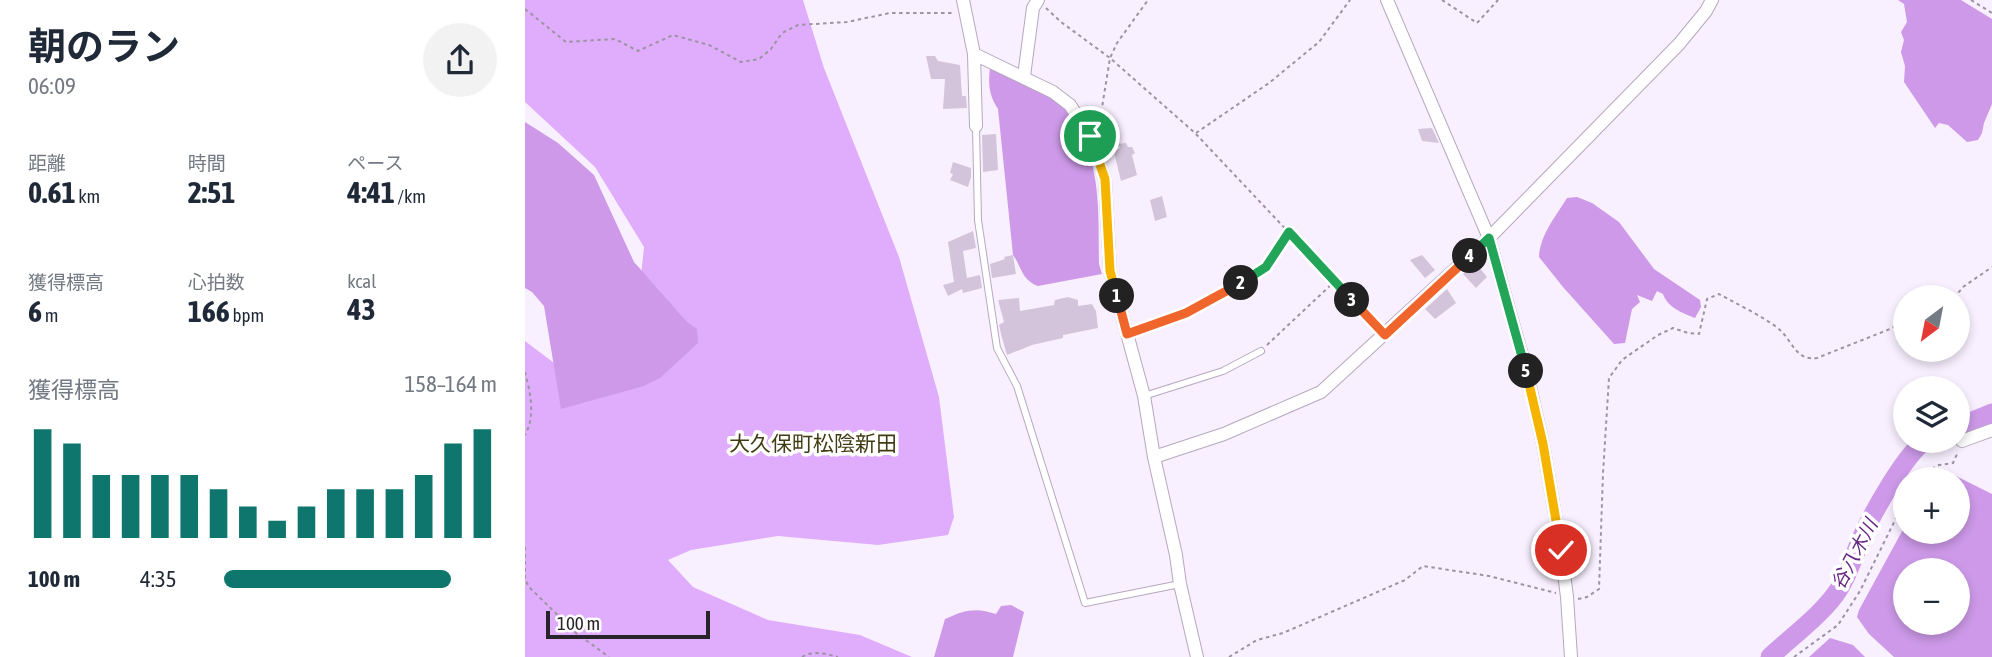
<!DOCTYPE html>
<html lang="ja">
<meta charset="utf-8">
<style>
:root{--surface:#fff;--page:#f2f2f3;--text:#1f2937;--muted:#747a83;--accent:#0f766e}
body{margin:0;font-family:"Asap Condensed","Noto Sans JP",sans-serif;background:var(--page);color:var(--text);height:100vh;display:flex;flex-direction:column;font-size:26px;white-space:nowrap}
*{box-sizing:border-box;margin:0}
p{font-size:23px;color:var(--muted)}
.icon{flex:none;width:38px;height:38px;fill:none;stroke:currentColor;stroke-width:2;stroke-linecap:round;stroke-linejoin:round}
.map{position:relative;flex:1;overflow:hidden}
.sheet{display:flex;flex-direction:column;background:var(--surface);width:525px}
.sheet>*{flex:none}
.needle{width:46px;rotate:212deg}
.fabs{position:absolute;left:1368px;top:285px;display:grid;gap:14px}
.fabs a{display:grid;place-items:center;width:77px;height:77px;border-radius:50%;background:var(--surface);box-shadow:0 4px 10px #0003;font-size:35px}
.scale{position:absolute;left:21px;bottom:18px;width:164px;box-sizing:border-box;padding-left:7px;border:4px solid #29242c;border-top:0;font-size:19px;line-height:24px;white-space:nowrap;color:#29242c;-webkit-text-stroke:5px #fff;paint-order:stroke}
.pin{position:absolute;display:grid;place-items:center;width:60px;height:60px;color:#fff;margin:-30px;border:4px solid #fff;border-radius:50%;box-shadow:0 2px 7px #0007}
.km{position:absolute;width:35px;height:35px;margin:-18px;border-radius:50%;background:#222;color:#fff;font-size:19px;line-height:35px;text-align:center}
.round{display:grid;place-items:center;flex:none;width:74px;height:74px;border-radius:37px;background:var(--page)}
.headline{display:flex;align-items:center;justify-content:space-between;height:119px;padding:0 28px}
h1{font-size:38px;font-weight:700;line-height:52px}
.stats{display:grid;grid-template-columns:repeat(3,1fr);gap:10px;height:119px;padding:7px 28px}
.stats div{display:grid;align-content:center}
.stats b{font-size:30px;font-weight:700}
.stats small{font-size:19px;font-weight:400}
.stats p{font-size:19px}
.chart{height:196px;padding:14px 28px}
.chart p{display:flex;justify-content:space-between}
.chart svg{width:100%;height:126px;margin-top:7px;stroke:var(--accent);stroke-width:6}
ul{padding:0 28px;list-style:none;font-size:23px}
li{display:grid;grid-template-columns:112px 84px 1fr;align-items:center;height:52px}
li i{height:18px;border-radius:9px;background:var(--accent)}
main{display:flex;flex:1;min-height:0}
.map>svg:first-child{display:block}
</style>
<main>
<section class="sheet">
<div class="headline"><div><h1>朝のラン</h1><p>06:09</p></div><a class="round"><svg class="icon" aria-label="share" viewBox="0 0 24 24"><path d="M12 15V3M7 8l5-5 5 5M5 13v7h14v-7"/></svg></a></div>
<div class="stats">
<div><p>距離</p><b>0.61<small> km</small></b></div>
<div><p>時間</p><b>2:51</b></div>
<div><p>ペース</p><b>4:41<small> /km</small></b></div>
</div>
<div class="stats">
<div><p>獲得標高</p><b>6<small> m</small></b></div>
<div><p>心拍数</p><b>166<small> bpm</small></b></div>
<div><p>kcal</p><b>43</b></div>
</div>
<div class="chart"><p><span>獲得標高</span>158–164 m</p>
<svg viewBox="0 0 160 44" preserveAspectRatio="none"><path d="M5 44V6M15 44V11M25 44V22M35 44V22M45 44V22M55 44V22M65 44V27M75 44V33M85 44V38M95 44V33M105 44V27M115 44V27M125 44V27M135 44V22M145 44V11M155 44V6"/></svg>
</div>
<ul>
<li><b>100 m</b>4:35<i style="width:83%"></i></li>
</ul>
</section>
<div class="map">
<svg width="1467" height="657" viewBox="0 0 1467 657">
<rect width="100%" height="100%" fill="#f9f0ff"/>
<polygon fill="#e0adfd" points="0,0 278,0 299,68 374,257 414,397 429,517 423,535 353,545 253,536 166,550 143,560 168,587 243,620 335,635 387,657 0,657 0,341 41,372 111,321 119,247 70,167 0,102"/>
<g fill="#cd99e8" fill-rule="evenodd">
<polygon points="1373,0 1436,0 1467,19 1467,104 1459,123 1457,133 1453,140 1442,142 1423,125 1414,123 1410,128 1379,82 1380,66 1376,52 1379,40 1376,32 1382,22 1379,4"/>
<path d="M465,68C487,78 513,87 533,102C541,108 547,118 552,127C577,169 573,217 574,264L577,274L513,286C496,279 498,269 488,255L473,109C464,95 463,85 465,68Z"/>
<polygon points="0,122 33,143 69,175 109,262 162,322 172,329 173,343 135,378 119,386 36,409 19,306 7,292 0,288"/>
<path d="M1052,197L1067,203L1094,222L1129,269L1175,300L1176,307L1170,318C1157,313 1142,307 1138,294L1132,291L1127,301L1112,295L1115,302L1107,309L1100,343L1089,344L1038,287L1014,257C1015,235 1031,216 1042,198Z"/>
<path d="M1425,473L1467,494V657H1369L1344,634L1332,617L1334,610L1381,524V532H1433V480L1406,479L1412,475ZM1433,570V623H1381V570Z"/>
<path d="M486,605L499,612L488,657H409L420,619C439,610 451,607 471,614L476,606Z"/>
<polygon points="1305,638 1328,645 1340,657 1284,657"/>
</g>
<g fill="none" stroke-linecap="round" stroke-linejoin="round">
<g stroke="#cd99e8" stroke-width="19">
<polyline points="1433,427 1467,413"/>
<path d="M1245,657C1265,638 1300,612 1314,589C1324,574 1329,555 1336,539C1345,518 1382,450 1401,441"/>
</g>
</g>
<g fill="#d3c4db">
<polygon points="401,56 410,56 413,61 435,65 437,96 441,96 442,108 418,109 420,79 406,79"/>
<polygon points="907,128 914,143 897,141 893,129"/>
<polygon points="471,134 473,170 458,172 457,135"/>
<polygon points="601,143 603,147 607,147 610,153 607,155 612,175 596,181 589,152 595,148 593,144"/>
<polygon points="428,162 446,168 446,177 443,187 425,180 428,174 425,173"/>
<polygon points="637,196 642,217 630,221 625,200"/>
<polygon points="448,231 451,248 438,251 442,278 455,275 457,288 438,293 437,289 423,296 418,285 429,282 423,242"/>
<polygon points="488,255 491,274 467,278 465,264 480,259 479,257"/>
<polygon points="897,255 910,270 900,278 885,260"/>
<polygon points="950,262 962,277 951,288 938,274"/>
<polygon points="922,289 931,303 910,319 900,309"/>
<polygon points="543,297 553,300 553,306 567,304 571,311 573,328 538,335 538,338 507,345 482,355 476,334 474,325 479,322 473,300 494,298 495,311 529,305 530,300"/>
</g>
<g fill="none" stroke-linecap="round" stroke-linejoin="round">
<g stroke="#b6a8be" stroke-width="8">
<g id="service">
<polyline points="451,127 453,220 472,348 492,386 560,603 655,584"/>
<polyline points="603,334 661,313 721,280"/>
<polyline points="619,396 698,371 736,351"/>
</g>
</g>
<g stroke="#b6a8be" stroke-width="14">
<g id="minor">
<polyline points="438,0 449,54 528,92 545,105 565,136 580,179 585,271 619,396 629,457 651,555 655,584 672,657"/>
<polyline points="862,0 964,238 1002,373 1018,444 1036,550 1042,597 1046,657"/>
<polyline points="449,54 451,126"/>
<polyline points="499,76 508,8 513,0"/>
<polyline points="1437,441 1467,430"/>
<polyline points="629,457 699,434 796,392 964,238 1154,44 1181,11 1187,0"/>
</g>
</g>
<g stroke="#9c94a0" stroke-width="2" stroke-dasharray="3.5 3.5" stroke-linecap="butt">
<polyline points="917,0 952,23 973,0"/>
<polyline points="1446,0 1467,13"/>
<polyline points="521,8 536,22 585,58 670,133 852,326"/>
<polyline points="0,9 41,42 90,39 113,51 148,35 184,45 216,62 234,59 246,49 257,33 273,25 322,22 365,13 427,13"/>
<polyline points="574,126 585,58 592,43 623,0"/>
<polyline points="671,133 744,83 794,42 825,0"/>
<polyline points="730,274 741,267 763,233"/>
<polyline points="1429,298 1438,287 1467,267"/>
<polyline points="742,345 809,282"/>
<path d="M0,372C5,392 11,415 0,435"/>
<polyline points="1390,480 1391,477 1414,465 1428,463 1433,452"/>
<polyline points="0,547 0,579 4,587 51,633 84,657"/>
<path d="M1053,599L1062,597L1074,589L1078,473L1084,378L1097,360L1133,335L1148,328L1163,333L1174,334L1182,299L1194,294C1210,303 1243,319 1255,330C1268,342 1271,361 1292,358L1365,329L1381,320"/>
<path d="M277,657C288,650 301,654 313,657"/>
<polyline points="704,657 732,640 758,633 880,580 898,566 964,576 1031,593"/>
<polyline points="1269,657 1313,625 1335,591 1381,498"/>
</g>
<use href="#service" stroke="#fff" stroke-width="6"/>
<use href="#minor" stroke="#fff" stroke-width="12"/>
</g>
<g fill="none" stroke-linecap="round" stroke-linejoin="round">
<g stroke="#fff" stroke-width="14">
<polyline id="split-1" points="565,136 580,179 585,271 592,296"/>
</g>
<g stroke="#fff" stroke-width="14">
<polyline id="split-2" points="592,296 602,334 661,313 716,283"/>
</g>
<g stroke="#fff" stroke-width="14">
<polyline id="split-3" points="716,283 741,267 764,232 827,300"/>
</g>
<g stroke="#fff" stroke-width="14">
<polyline id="split-4" points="827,300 860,335 945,256"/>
</g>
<g stroke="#fff" stroke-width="14">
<polyline id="split-5" points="945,256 964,238 1001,371"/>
</g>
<g stroke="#fff" stroke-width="14">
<polyline id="split-6" points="1001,371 1018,444 1036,550"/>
</g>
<use href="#split-1" stroke="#f5b400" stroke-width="9"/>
<use href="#split-2" stroke="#f0652b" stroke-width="9"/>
<use href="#split-3" stroke="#22a559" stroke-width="9"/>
<use href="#split-4" stroke="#f0652b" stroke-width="9"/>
<use href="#split-5" stroke="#22a559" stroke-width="9"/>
<use href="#split-6" stroke="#f5b400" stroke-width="9"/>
</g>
<g text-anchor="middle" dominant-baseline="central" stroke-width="7" stroke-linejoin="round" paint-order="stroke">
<g font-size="19" font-style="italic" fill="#672883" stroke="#fff">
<text transform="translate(1329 554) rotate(-62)">谷八木川</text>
</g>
<g font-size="21" fill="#403b12" stroke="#fff">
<text x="288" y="443">大久保町松陰新田</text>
</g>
</g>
</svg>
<div class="fabs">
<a><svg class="needle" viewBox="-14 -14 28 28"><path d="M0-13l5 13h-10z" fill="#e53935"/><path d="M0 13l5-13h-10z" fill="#747a83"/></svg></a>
<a><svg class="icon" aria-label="layers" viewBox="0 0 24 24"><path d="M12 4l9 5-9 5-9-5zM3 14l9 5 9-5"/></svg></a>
<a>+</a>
<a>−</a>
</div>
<div class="scale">100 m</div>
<div class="pin" style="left:565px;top:136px;background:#1e9e55"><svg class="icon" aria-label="arrive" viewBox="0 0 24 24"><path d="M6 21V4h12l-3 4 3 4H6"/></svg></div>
<div class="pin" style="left:1036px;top:550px;background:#d93025"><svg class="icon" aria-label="check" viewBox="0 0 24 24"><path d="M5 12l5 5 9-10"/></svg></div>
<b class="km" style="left:592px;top:296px">1</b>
<b class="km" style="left:716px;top:283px">2</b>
<b class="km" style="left:827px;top:300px">3</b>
<b class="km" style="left:945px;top:256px">4</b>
<b class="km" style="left:1001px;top:371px">5</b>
</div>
</main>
